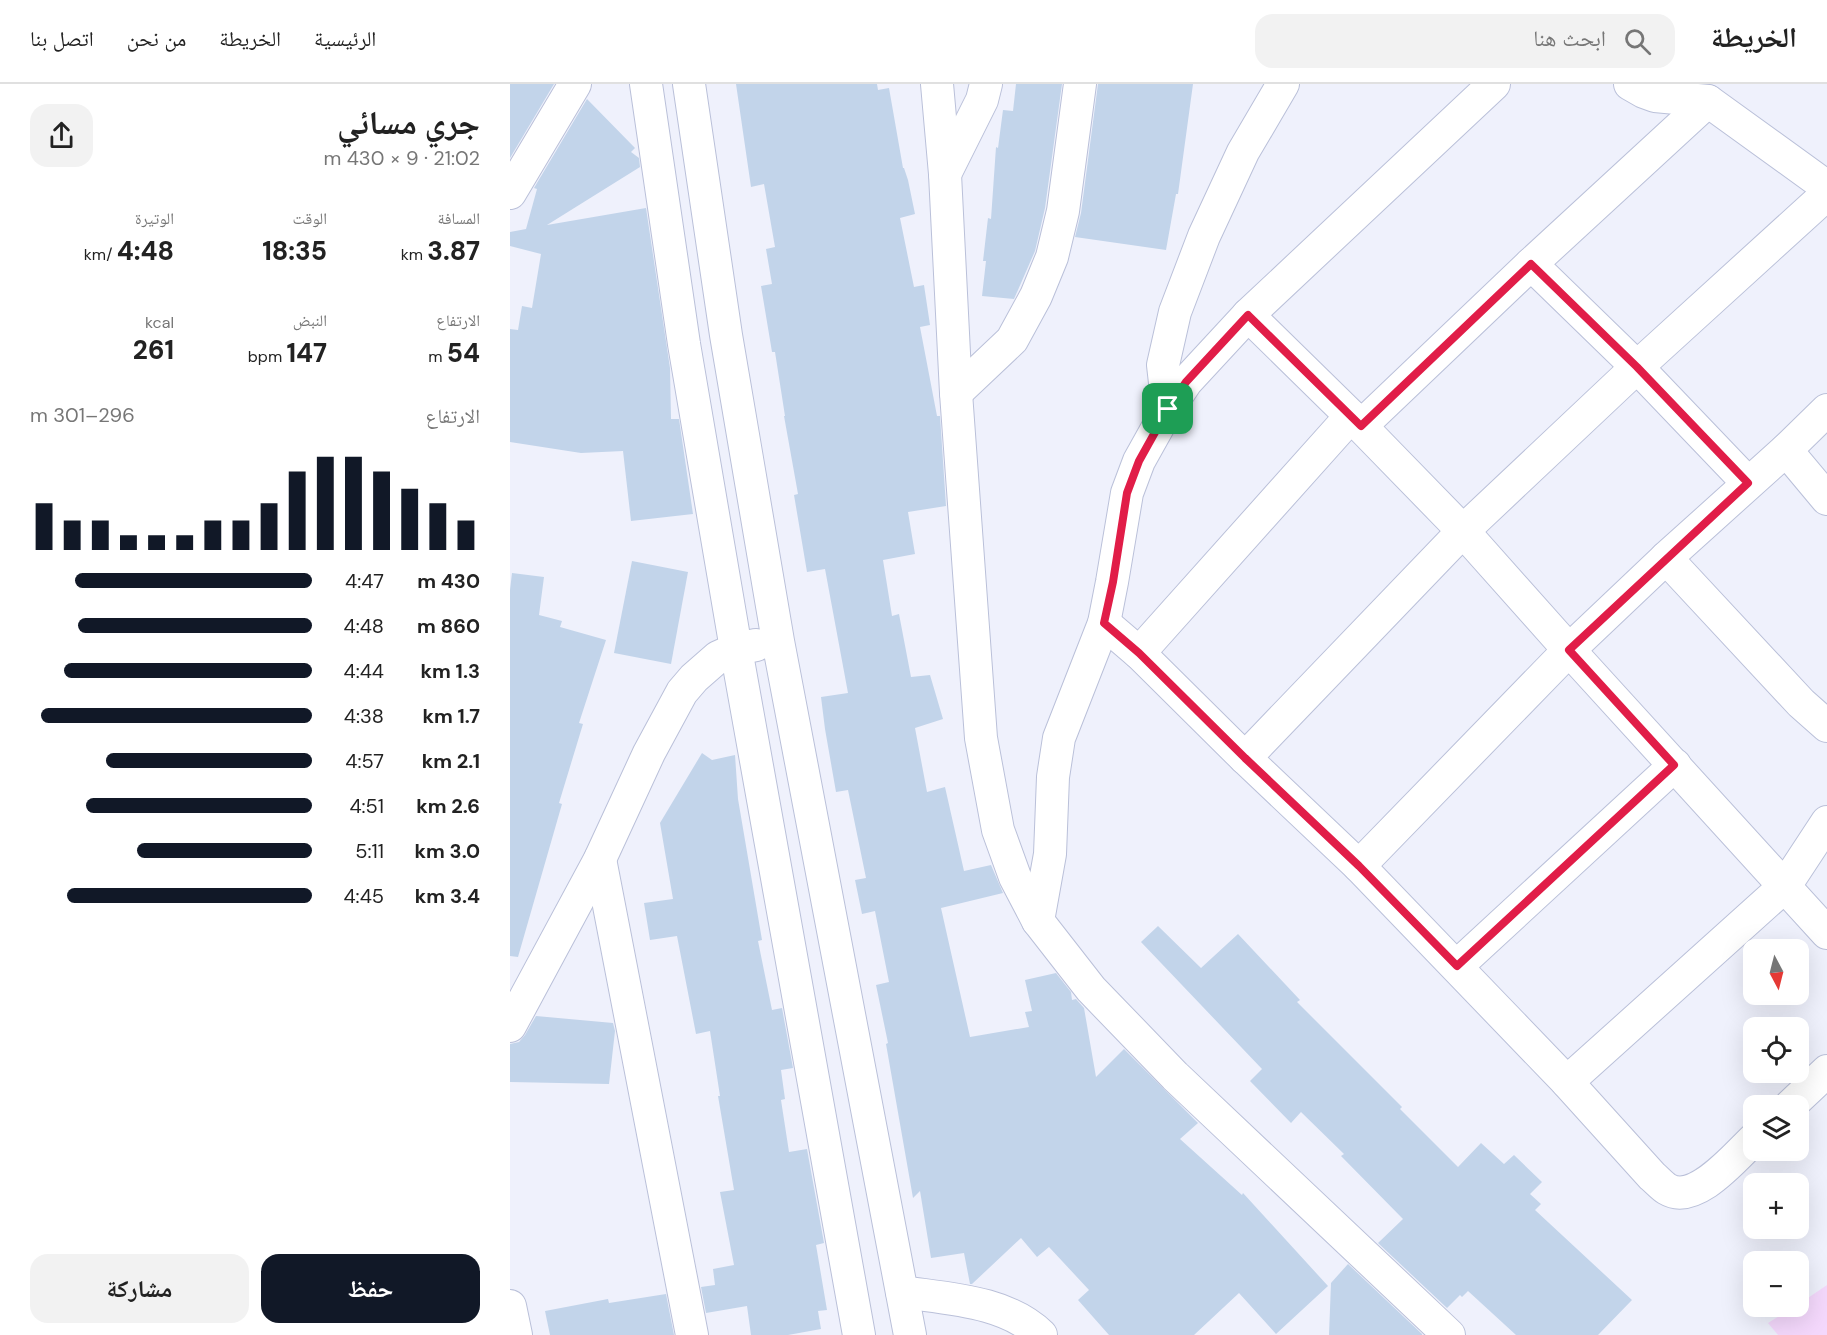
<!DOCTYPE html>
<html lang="ar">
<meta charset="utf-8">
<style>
:root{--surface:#fff;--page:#f2f2f2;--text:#222;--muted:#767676;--line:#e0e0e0;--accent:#111827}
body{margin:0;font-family:"DM Sans","Noto Naskh Arabic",sans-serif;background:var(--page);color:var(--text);direction:rtl;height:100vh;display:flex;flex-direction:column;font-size:22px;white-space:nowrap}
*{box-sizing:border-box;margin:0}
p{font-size:20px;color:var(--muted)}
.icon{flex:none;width:33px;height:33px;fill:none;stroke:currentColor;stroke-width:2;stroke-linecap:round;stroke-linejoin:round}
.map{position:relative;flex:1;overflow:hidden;direction:ltr}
.side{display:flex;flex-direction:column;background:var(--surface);width:510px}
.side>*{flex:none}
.needle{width:39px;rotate:173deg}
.buttons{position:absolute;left:1233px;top:855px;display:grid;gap:12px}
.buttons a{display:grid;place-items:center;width:66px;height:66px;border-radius:12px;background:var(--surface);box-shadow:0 6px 24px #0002;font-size:30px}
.pin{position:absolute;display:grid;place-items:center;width:51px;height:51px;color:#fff;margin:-26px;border-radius:12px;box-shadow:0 3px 9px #0006}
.round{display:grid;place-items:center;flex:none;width:63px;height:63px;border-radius:18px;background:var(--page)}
.headline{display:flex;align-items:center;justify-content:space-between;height:102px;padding:0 30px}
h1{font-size:33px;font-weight:800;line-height:45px}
.stats{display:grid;grid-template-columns:repeat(3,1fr);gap:9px;height:102px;padding:6px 30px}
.stats div{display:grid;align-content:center}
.stats b{font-size:26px;font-weight:800}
.stats small{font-size:16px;font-weight:400}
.stats p{font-size:16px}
.chart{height:168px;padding:12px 30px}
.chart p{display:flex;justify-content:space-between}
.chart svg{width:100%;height:108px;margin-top:6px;stroke:var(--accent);stroke-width:6}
.cta{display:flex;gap:12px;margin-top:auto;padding:12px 30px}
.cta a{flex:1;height:69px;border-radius:18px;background:var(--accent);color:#fff;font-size:24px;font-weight:800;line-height:69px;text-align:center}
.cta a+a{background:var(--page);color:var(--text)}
ul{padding:0 30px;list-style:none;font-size:20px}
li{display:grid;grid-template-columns:96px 72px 1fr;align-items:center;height:45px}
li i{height:15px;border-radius:8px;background:var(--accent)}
header{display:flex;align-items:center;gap:36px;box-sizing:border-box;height:84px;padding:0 30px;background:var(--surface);border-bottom:2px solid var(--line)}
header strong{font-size:28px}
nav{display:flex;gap:33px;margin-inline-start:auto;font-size:21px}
.search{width:420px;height:54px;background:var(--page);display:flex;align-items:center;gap:15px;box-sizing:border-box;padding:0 21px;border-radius:18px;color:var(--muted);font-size:22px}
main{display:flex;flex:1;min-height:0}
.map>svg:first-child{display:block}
</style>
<header>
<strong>الخريطة</strong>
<div class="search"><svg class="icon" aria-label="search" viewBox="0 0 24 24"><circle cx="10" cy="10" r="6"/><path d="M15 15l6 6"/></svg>ابحث هنا</div>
<nav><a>الرئيسية</a><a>الخريطة</a><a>من نحن</a><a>اتصل بنا</a></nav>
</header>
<main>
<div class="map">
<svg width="1317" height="1251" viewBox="0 0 1317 1251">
<rect width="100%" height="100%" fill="#eff1fc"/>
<polygon fill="#f4d8fc" points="1317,1201 1317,1251 1268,1251 1258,1239 1284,1223 1288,1222 1289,1220"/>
<g fill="#c2d4ea">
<polygon points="0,0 44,0 0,74"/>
<polygon points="226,0 367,0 368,6 379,4 393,84 394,84 398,96 405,130 390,134 404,203 414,201 420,241 410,243 427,332 430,332 436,422 398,428 405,470 373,476 382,532 389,530 401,593 420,591 433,635 405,644 417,708 435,703 454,787 481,781 493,809 431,824 460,953 519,943 515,928 522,927 515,896 546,889 561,908 562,916 566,915 574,924 586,993 614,965 688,1039 670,1055 732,1111 733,1109 818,1202 766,1250 729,1209 684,1251 599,1251 568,1216 579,1206 539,1163 527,1173 511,1154 462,1200 460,1200 454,1169 421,1174 410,1107 403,1114 376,960 378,959 366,901 379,898 365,827 352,830 345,796 356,794 338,706 326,708 315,645 311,613 338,609 315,485 297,488 284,411 288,410 274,332 275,332 265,268 262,268 251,202 262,200 256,165 265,163 254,100 241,103"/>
<polygon points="506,0 552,0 535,124 525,167 504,215 472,212 476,177 473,177 478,134 481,135 486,63 488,64 493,26 503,27"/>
<polygon points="588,0 683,0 668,110 666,110 656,166 565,153 571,129"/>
<polygon points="77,15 125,64 121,68 129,74 130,83 37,141 136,124 160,284 161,335 169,335 183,430 121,437 113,367 71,369 0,358 0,245 8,246 12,222 22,224 31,170 0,162 0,148 16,145 27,105 24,104"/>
<polygon points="122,477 178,488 161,580 104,569"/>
<polygon points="2,489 34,493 29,531 52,537 50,543 96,556 69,639 73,640 49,719 52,720 8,873 0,872 0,506"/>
<polygon points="192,669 202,676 225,671 228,715 252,856 248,857 262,926 272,924 283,984 271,986 275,1015 271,1016 279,1068 297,1065 314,1159 306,1161 317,1226 308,1227 311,1245 278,1251 241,1251 237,1222 196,1229 191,1203 205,1201 203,1185 224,1181 210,1108 224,1106 208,1012 210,1012 200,947 186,950 167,852 140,856 134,819 163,815 150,739"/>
<polygon points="648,842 691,884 728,850 790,916 787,918 892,1023 890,1025 948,1083 971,1059 994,1080 1004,1071 1032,1098 1020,1110 1031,1120 1025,1126 1122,1216 1088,1251 1006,1251 958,1207 952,1213 950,1211 937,1224 868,1159 893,1135 831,1072 834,1070 791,1028 781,1039 740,997 752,985 631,858"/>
<polygon points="26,932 103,939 105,947 99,1000 0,998 0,960 9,958 15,951"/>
<polygon points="838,1180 912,1250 912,1251 819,1251 821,1199"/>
<polygon points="156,1210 164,1251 40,1251 35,1227 98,1215 99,1219"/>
</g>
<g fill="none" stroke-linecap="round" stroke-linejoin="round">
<g stroke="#bac0d9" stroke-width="34">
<g id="street">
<polyline points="136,0 174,260 226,565 349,1251"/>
<polyline points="179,0 216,251 268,557 400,1251"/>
<polyline points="427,0 435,90 446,309 471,654 488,746 505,793 528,837 581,905 665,992 939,1251"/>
<polyline points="1120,0 1134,8 1145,12 1198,17 1317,103"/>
<polyline points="435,90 472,16 476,0"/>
<polyline points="0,109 65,0"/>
<polyline points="1021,180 1127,283 1238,399"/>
<polyline points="738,231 841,332 953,447 1059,566 1317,849"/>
<polyline points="446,309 502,256 526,212 542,173 553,127 570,0"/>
<polyline points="658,325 653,281 665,228 694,152 733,68 773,0"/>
<polyline points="851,342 1021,180 1198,17"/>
<polyline points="1276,366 1317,415"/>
<polyline points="1156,474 1291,619 1317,642"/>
<path d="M594,539L629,569L735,674L849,782L1057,998L1142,1092C1147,1096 1152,1102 1157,1105C1185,1122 1225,1073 1244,1055"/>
<polyline points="629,569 841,332"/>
<polyline points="735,674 953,447 1127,283 1317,110"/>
<polyline points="90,775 182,1251"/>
<polyline points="849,782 1059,566 1156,474 1276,366 1317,326"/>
<polyline points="528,837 540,770 543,693 549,654 594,539 602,498 617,409 629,377 658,325 676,298 738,231 984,0"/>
<polyline points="947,882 1165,681"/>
<polyline points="0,942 90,775 139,669 172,608 184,594 208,573 226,565 246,561"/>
<polyline points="1057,998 1275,802 1317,738"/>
<polyline points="1280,1022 1317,987"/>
<path d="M392,1208C439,1215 496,1217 531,1251"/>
<polyline points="0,1222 6,1251"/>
</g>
</g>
<use href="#street" stroke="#fff" stroke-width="32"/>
</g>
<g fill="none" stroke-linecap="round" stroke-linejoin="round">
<g stroke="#fff" stroke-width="12">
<polygon id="route" points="1021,180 1127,283 1238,399 1059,566 1164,681 947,882 849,782 735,674 629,569 594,539 603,498 617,409 629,377 658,325 676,298 738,231 851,342"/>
</g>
<use href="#route" stroke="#e11d48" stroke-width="8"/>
</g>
</svg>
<div class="buttons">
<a><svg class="needle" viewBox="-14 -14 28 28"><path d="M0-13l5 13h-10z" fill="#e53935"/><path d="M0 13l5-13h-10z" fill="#767676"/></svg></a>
<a><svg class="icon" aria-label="locate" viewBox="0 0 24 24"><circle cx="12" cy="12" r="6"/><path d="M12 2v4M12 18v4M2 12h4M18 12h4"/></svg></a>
<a><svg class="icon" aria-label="layers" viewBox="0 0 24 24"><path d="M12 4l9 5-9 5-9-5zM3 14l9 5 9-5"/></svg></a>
<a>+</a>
<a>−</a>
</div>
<div class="pin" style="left:658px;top:325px;background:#1e9e55"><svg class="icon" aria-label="arrive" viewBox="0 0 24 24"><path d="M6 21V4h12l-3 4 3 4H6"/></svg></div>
</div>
<section class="side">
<div class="headline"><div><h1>جري مسائي</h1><p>21:02 · 9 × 430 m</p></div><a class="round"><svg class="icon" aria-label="share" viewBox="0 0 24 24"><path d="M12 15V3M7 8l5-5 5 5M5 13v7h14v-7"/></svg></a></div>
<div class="stats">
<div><p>المسافة</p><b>3.87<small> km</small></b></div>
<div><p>الوقت</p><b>18:35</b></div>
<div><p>الوتيرة</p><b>4:48<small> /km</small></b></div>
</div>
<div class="stats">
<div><p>الارتفاع</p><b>54<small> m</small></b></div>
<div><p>النبض</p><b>147<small> bpm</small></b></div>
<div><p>kcal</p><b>261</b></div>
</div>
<div class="chart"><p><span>الارتفاع</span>296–301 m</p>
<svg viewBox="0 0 160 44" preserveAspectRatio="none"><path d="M5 44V25M15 44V32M25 44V32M35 44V38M45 44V38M55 44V38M65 44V32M75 44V32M85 44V25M95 44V12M105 44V6M115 44V6M125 44V12M135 44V19M145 44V25M155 44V32"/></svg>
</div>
<ul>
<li><b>430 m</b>4:47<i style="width:84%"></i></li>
<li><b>860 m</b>4:48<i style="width:83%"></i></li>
<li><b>1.3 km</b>4:44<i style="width:88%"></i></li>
<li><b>1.7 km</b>4:38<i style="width:96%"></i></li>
<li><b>2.1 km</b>4:57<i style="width:73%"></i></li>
<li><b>2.6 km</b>4:51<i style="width:80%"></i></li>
<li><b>3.0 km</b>5:11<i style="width:62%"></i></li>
<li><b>3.4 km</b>4:45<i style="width:87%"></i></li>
</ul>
<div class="cta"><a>حفظ</a><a>مشاركة</a></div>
</section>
</main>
